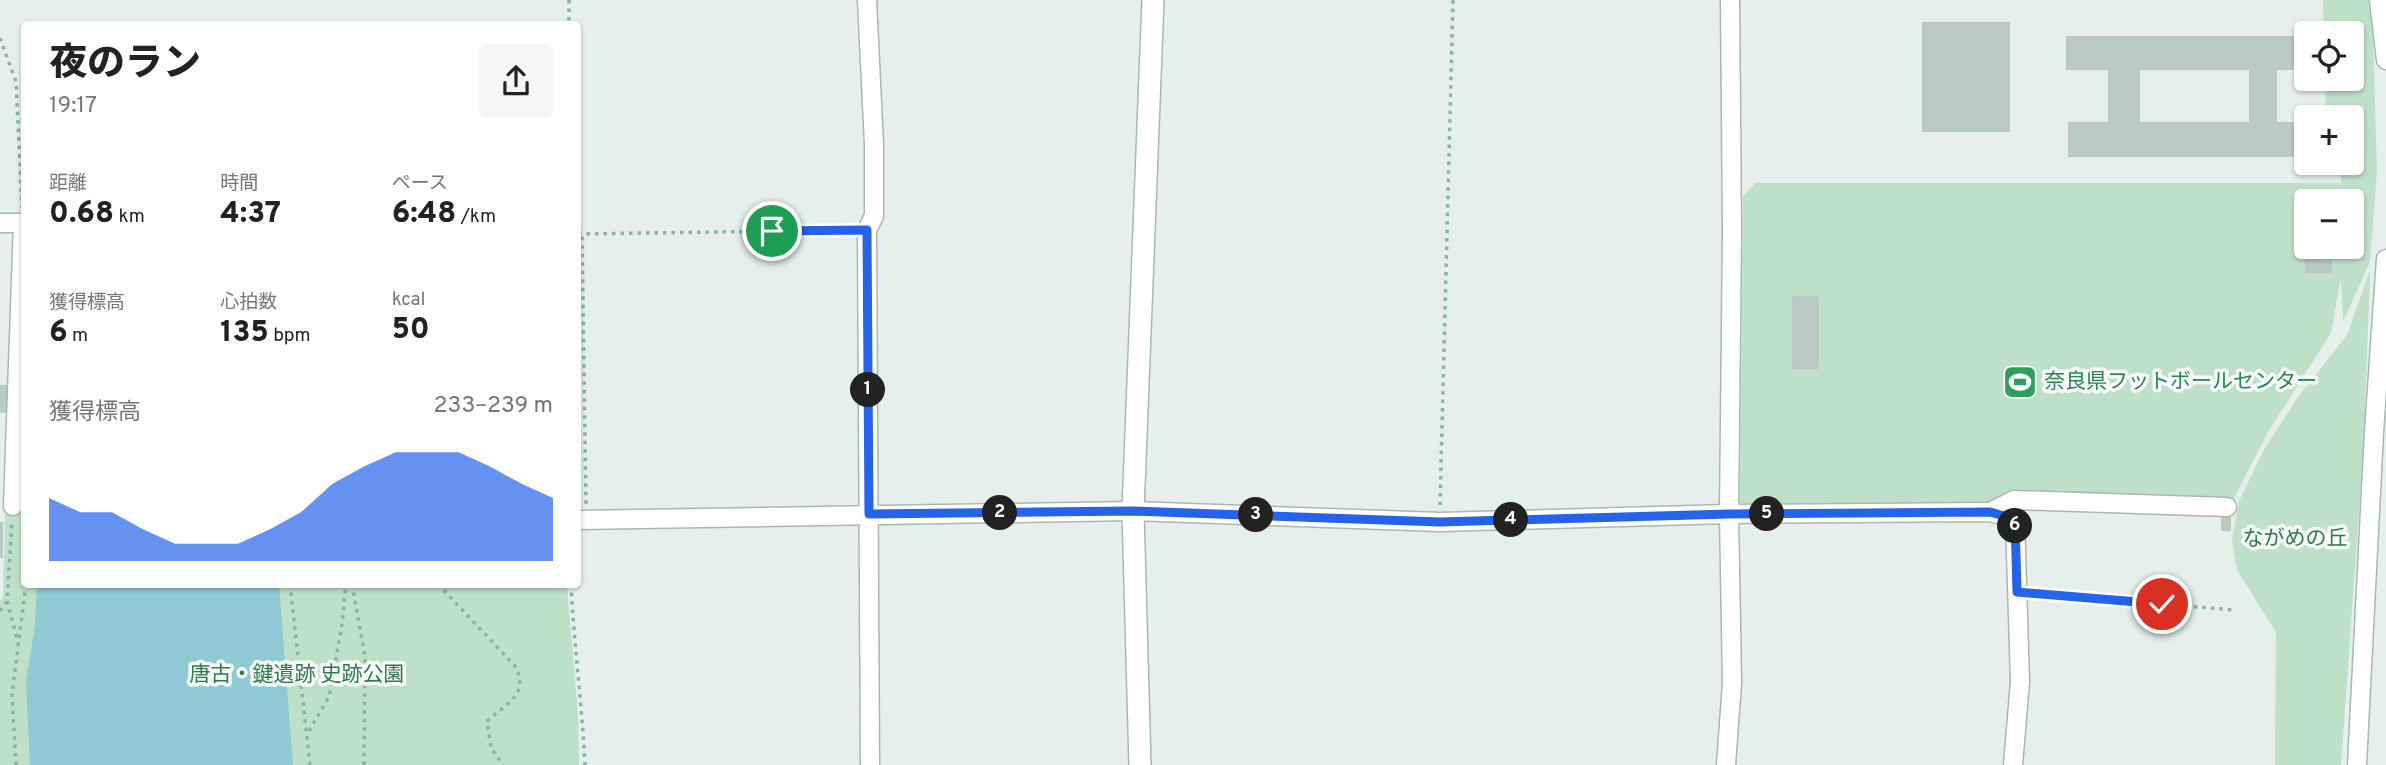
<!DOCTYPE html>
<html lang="ja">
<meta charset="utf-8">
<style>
:root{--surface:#fff;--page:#f6f6f6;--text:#222;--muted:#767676;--accent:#2563eb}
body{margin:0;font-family:Overpass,"Noto Sans JP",sans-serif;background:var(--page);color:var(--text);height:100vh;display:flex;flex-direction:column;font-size:26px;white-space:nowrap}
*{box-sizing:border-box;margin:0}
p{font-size:23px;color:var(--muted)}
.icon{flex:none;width:38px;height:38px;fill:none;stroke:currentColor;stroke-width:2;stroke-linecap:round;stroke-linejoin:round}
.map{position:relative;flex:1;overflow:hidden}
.sheet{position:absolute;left:21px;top:21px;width:560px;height:567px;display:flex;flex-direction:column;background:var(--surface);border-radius:7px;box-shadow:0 2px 5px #0004}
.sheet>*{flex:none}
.tools{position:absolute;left:2294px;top:21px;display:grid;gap:14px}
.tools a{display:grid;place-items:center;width:70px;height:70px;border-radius:7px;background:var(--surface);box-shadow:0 2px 5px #0004;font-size:35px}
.pin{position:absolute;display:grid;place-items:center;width:60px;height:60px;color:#fff;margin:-30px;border:4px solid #fff;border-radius:50%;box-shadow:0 2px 7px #0007}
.km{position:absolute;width:35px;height:35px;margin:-18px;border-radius:50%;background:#222;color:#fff;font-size:19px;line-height:35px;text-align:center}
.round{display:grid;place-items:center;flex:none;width:74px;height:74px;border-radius:7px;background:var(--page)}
.overview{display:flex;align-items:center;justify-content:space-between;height:119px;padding:0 28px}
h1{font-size:38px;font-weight:800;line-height:52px}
.stats{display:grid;grid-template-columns:repeat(3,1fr);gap:10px;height:119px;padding:7px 28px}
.stats div{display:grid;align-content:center}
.stats b{font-size:30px;font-weight:800}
.stats small{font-size:19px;font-weight:400}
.stats p{font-size:19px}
.chart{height:196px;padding:14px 28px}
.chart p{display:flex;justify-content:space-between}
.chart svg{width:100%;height:126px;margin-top:7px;fill:var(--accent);opacity:.7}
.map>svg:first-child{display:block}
</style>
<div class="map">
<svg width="2386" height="765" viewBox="0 0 2386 765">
<rect width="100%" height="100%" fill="#e6efeb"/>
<g fill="#bfe0c8" fill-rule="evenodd">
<path d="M2323,0H2372L2377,172L2370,262L2343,322L2341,277L2331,333L2268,432L2232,502L1990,506L1740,503L1743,196L1755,183H2341V171L2327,172V163H2352V117H2326L2325,79H2352V33H2324ZM2306,201H2352V247H2306Z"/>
<polygon points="2370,270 2364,441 2341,765 2275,765 2276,632 2237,570 2232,540 2239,501 2265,448 2298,397 2347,335"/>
<polygon points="5,514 24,514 24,584 567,585 578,715 579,765 0,765 0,601 3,596"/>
</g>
<polygon fill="#8ec9d4" points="37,585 279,585 293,765 30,765 26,682 35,625"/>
<g fill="#bbcac4" stroke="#b8c9c2" stroke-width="2" fill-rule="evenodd">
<rect x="1923" y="23" width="86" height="108"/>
<path d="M2067,37H2306V69H2276V123H2306V156H2069V123H2109V69H2067ZM2139,69H2250V123H2139Z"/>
<polygon points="2306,223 2306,247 2331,247 2331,272 2306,272"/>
<rect x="1793" y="297" width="25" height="71"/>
<rect x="0" y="386" width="6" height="26"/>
<rect x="2222" y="516" width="8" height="14"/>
<rect x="0" y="523" width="2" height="34"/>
</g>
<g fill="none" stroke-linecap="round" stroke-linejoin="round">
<g stroke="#a8b8b2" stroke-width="21">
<g id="street">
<polyline points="867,0 874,145 874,216 867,230 870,765"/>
<polyline points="2379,0 2386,60"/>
<polyline points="0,223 23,223 13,506"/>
<polyline points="1990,512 2014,500 2227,507"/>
<polyline points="578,520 1133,511 1440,522 1729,514 1990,512 2015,519 2020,682 2013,765"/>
<polyline points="1726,765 1732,683 1729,514 1732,231 1730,0"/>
<polyline points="2357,765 2374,432 2386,259"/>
</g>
</g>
<g stroke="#a4bbb3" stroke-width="24">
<polyline id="secondary" points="1140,765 1133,511 1153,0"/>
</g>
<g stroke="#86b3a5" stroke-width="3.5" stroke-dasharray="3.5 5" stroke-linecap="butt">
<polyline points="569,0 569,24"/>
<polyline points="0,38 16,82 22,208"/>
<polyline points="578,230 582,234 586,504"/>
<polyline points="578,234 851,230"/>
<polyline points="1440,505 1453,0"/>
<polyline points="290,584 310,765"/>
<polyline points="352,584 365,656 364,765"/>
<path d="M438,584L515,666C530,694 506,704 487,721L491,748L503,765"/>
<path d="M571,584C574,645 582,704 585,765"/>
<polyline points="2033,593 2234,610"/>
<polyline points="7,601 18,643"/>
<polyline points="0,611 7,601 12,522"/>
<polyline points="309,731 329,697 342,624 346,584"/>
<polyline points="16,765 12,694 26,584"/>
</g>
<use href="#street" stroke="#fff" stroke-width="18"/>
<use href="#secondary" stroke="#fff" stroke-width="21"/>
</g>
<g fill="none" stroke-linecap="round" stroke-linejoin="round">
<g stroke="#fff" stroke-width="14">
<polyline id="route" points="772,231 867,230 869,514 1133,511 1440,522 1729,514 1990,512 2015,519 2017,592 2162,604"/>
</g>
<use href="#route" stroke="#2563eb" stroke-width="9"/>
</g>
<defs>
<g id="stadium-square" transform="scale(1.75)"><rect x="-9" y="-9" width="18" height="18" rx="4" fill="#2e9e5b" stroke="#f7fbf9"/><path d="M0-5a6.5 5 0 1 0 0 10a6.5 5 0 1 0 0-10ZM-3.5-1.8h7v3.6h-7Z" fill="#fff"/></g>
</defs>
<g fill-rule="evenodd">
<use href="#stadium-square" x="2020" y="382"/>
</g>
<g text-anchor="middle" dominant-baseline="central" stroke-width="7" stroke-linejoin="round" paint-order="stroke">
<g font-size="21" fill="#27864d" stroke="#f7fbf9" text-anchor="start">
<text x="2044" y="382">奈良県フットボールセンター</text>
</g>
<g font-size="21" fill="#2d7a4b" stroke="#f7fbf9">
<text x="2295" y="539">ながめの丘</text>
<text x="297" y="675">唐古・鍵遺跡 史跡公園</text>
</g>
</g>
</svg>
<div class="tools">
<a><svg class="icon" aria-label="locate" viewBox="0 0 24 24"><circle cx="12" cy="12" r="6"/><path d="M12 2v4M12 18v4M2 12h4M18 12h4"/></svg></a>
<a>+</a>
<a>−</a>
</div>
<div class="pin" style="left:772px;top:231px;background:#1e9e55"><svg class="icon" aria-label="arrive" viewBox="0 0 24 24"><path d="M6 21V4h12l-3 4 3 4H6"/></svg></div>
<div class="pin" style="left:2162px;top:604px;background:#d93025"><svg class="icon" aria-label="check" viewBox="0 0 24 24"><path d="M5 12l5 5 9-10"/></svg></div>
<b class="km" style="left:868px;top:390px">1</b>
<b class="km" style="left:1000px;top:513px">2</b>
<b class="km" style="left:1256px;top:515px">3</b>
<b class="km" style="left:1511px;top:520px">4</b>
<b class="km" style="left:1767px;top:514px">5</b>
<b class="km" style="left:2015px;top:526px">6</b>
<section class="sheet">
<div class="overview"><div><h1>夜のラン</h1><p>19:17</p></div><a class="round"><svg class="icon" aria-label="share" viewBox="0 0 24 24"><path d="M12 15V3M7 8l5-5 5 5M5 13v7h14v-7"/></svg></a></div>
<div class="stats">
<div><p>距離</p><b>0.68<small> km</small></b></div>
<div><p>時間</p><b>4:37</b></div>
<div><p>ペース</p><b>6:48<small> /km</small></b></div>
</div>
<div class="stats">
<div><p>獲得標高</p><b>6<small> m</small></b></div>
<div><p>心拍数</p><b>135<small> bpm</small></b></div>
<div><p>kcal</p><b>50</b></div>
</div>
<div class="chart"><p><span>獲得標高</span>233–239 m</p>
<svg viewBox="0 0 160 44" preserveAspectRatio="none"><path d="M0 44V22L10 27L20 27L30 33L40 38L50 38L60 38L70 33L80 27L90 17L100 11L110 6L120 6L130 6L140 11L150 17L160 22V44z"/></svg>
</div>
</section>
</div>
